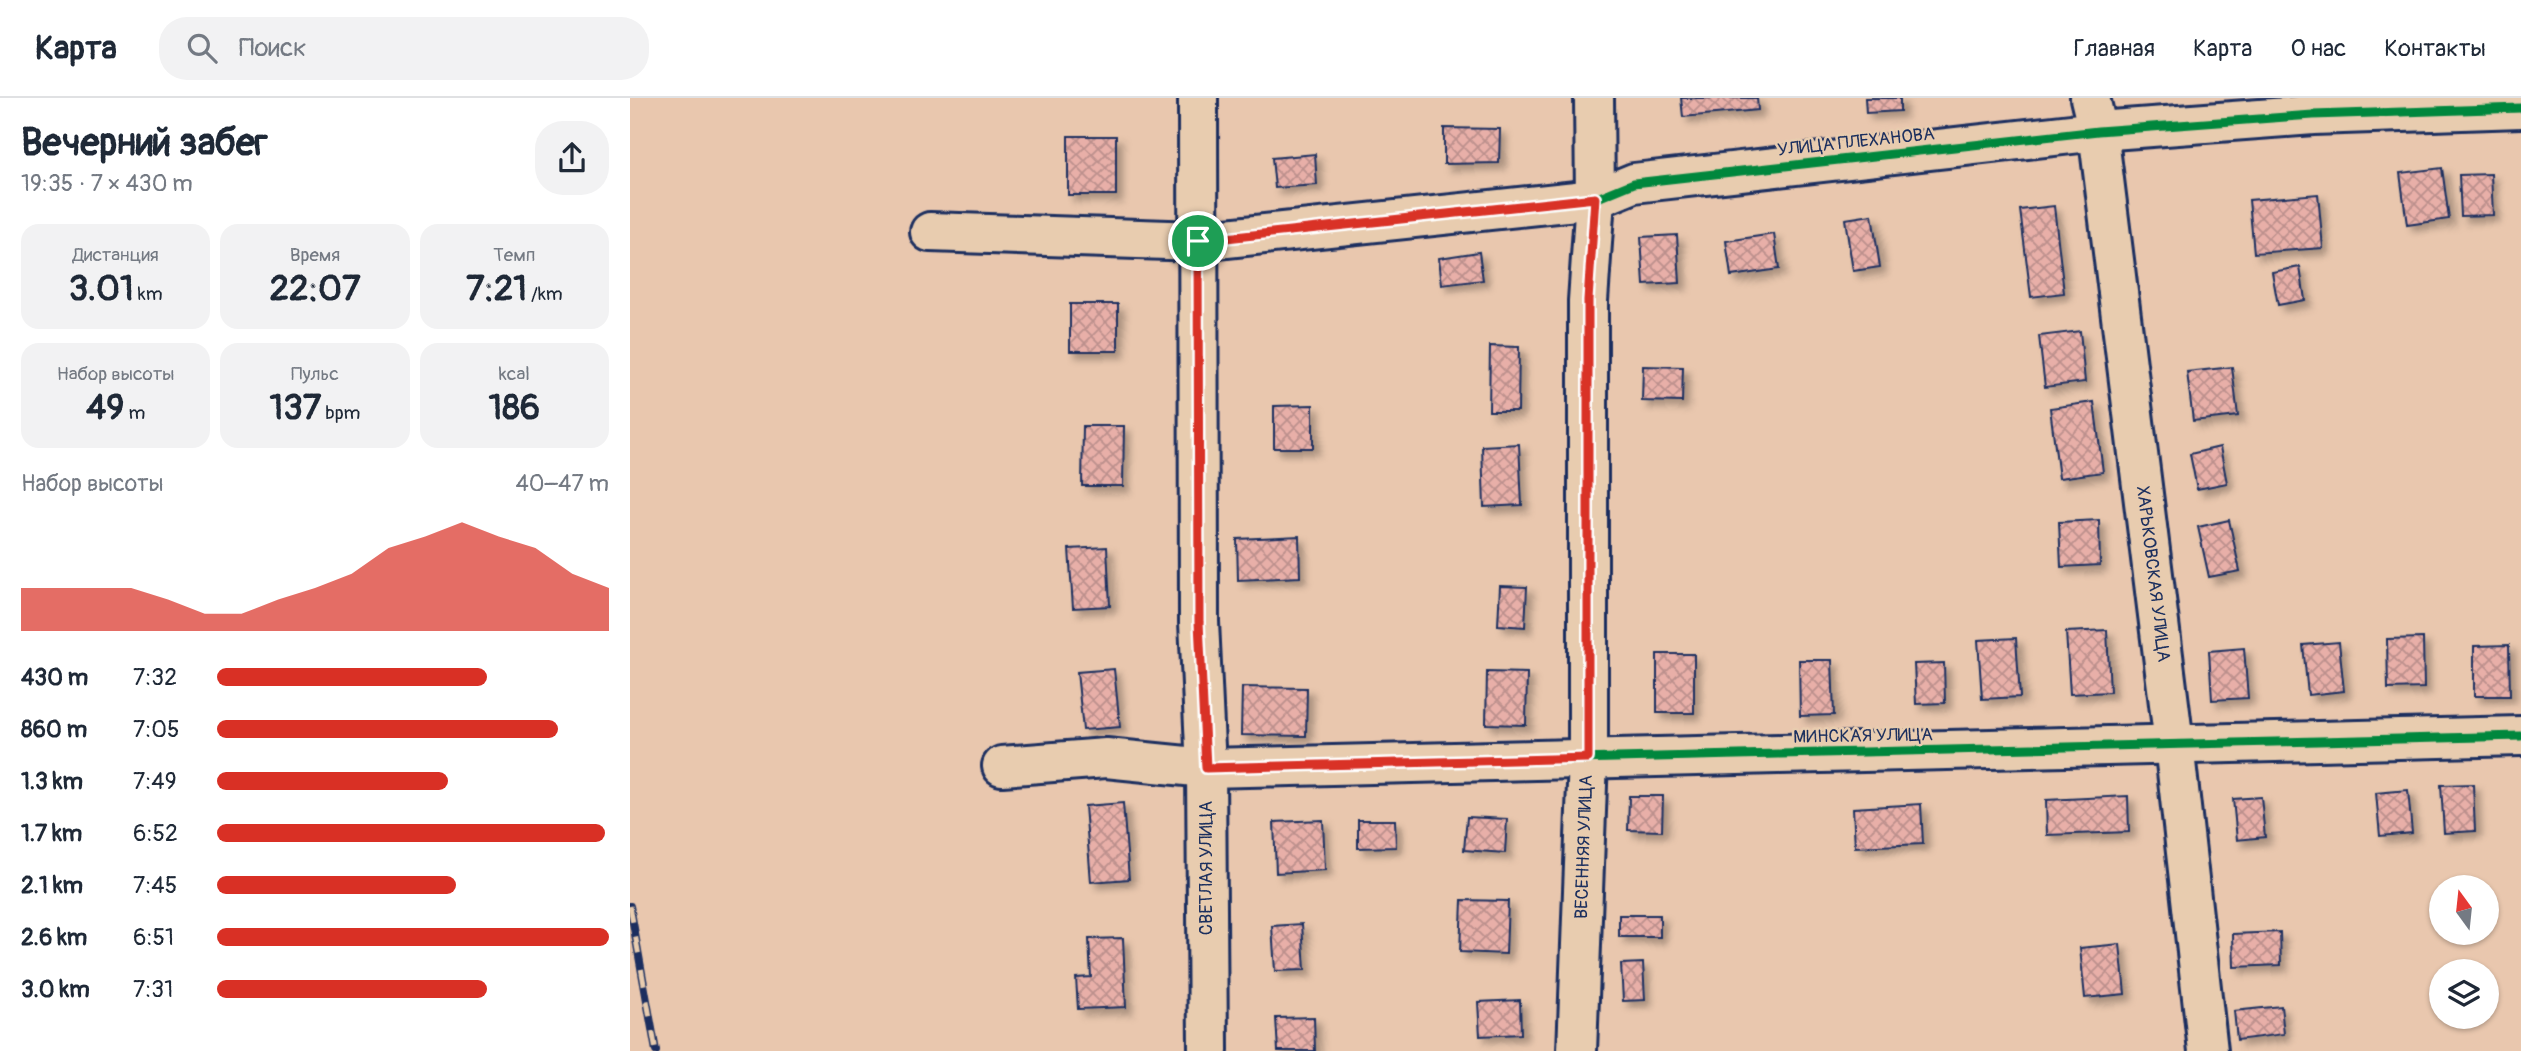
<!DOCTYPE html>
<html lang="ru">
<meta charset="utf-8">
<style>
:root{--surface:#fff;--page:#f2f2f3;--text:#1f2937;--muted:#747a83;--line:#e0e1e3;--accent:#d93025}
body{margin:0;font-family:Pangolin,sans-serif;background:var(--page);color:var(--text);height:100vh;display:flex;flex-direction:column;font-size:26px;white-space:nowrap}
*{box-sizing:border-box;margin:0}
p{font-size:23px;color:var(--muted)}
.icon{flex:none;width:38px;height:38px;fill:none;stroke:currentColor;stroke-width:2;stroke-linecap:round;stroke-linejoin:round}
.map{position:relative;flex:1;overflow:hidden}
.side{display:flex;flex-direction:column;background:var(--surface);width:630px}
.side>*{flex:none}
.needle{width:46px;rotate:345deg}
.buttons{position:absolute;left:1799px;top:777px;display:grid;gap:14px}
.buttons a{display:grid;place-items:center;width:70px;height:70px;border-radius:50%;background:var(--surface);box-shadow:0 2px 5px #0004;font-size:35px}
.pin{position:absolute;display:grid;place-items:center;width:60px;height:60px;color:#fff;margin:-30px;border:4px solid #fff;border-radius:50%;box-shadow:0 2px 7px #0007}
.round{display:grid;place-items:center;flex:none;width:74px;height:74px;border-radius:28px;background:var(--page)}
.overview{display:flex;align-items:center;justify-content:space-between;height:119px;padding:0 21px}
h1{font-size:38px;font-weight:800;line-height:52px}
.metrics{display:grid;grid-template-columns:repeat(3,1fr);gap:10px;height:119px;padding:7px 21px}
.metrics div{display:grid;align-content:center;border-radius:18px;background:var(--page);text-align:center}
.metrics b{font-size:35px;font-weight:800}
.metrics small{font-size:19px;font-weight:400}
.metrics p{font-size:19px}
.chart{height:196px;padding:14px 21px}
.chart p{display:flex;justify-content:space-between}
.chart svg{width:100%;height:126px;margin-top:7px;fill:var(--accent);opacity:.7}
ul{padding:0 21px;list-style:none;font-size:23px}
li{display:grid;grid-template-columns:112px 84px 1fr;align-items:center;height:52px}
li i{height:18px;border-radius:9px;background:var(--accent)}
header{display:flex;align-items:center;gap:42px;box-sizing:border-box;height:98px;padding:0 35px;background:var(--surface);border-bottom:2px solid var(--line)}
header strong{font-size:33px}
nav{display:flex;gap:38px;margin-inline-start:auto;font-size:24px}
.search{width:490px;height:63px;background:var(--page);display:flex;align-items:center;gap:18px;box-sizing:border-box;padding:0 24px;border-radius:28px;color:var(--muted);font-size:26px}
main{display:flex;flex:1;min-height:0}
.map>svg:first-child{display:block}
</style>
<header>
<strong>Карта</strong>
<div class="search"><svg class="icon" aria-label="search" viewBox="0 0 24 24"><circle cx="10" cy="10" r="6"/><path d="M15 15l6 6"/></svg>Поиск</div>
<nav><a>Главная</a><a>Карта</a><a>О нас</a><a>Контакты</a></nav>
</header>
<main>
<section class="side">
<div class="overview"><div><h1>Вечерний забег</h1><p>19:35 · 7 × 430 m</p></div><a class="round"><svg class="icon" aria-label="share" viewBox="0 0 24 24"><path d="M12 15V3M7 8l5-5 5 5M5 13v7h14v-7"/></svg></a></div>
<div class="metrics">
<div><p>Дистанция</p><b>3.01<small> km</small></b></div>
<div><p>Время</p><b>22:07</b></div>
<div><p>Темп</p><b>7:21<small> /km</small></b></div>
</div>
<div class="metrics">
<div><p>Набор высоты</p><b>49<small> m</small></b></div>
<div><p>Пульс</p><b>137<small> bpm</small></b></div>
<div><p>kcal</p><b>186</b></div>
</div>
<div class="chart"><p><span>Набор высоты</span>40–47 m</p>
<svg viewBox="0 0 160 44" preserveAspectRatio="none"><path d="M0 44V29L10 29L20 29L30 29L40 33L50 38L60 38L70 33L80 29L90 24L100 15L110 11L120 6L130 11L140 15L150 24L160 29V44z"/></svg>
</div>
<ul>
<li><b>430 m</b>7:32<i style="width:69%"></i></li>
<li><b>860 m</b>7:05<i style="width:87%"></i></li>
<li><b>1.3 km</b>7:49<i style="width:59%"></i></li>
<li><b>1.7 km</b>6:52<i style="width:99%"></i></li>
<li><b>2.1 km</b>7:45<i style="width:61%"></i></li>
<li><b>2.6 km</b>6:51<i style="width:100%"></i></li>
<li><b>3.0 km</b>7:31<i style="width:69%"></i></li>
</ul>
</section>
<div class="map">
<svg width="1891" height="953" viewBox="0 0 1891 953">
<defs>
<pattern id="building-cross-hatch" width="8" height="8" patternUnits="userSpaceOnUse" patternTransform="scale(1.75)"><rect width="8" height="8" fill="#e8afa8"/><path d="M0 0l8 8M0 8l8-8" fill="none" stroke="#bb8f8c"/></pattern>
<filter id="shadow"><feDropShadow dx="6" dy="6" stdDeviation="3.5" flood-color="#0004"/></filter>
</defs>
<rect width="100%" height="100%" fill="#e9c7ae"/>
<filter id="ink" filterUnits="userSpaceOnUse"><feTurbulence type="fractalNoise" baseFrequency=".0143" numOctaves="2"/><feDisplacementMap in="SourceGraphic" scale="14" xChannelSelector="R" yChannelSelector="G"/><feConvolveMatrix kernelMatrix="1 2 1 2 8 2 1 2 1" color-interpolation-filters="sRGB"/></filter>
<g filter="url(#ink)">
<g fill="url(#building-cross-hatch)" stroke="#1b2f5e" stroke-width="2" filter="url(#shadow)">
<polygon points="1051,0 1127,0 1128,12 1053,19"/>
<polygon points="1235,0 1270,0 1270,13 1236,15"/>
<polygon points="814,30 870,31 869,65 814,66"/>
<rect x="438" y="38" width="48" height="59"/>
<polygon points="685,56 687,87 645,90 642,60"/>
<polygon points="1812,70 1819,121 1777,127 1770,75"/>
<polygon points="1861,76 1863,117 1831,118 1829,77"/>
<polygon points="1688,96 1693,150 1624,155 1619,102"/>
<polygon points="1424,108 1434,195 1401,199 1390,112"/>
<polygon points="1242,117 1250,169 1223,173 1215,121"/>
<polygon points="1144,136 1149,171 1101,178 1096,143"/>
<polygon points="1047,137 1050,185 1014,187 1011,139"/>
<polygon points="849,154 853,182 812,187 809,160"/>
<polygon points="1670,169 1675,202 1648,207 1642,174"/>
<rect x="440" y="206" width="48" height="47"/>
<polygon points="1450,233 1455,284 1415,289 1409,238"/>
<polygon points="860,248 889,249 888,313 859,313"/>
<polygon points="1013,268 1053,269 1052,304 1012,303"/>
<polygon points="1602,269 1608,318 1563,323 1557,274"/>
<polygon points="1464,304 1473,374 1429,380 1420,310"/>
<polygon points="683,307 683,350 644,350 644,308"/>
<polygon points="453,328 494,328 493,388 452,388"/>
<polygon points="889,346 892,407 854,409 852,348"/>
<polygon points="1590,349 1597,385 1567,391 1560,356"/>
<polygon points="1469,422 1470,467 1431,469 1429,424"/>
<polygon points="1599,422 1610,473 1579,479 1568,429"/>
<polygon points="669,438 670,479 608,482 607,441"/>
<polygon points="477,449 480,508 443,510 439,451"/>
<polygon points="870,488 897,489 895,529 868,527"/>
<polygon points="1477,532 1480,594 1440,596 1436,534"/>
<polygon points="1386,540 1390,599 1352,601 1348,542"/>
<polygon points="1793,540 1794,590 1758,591 1757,541"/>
<polygon points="1709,544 1714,593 1678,597 1673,547"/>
<polygon points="1879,547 1880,598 1844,598 1844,548"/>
<polygon points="1614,550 1618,600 1582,602 1579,553"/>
<rect x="1027" y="556" width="37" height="59"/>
<polygon points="1169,562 1202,562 1204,617 1170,618"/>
<polygon points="1314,565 1315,605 1286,606 1284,566"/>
<polygon points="484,571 490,629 453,632 447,574"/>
<polygon points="857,574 897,575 896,627 856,626"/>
<polygon points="612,589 677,590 676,638 611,637"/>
<polygon points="1843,686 1845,733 1814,735 1811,687"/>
<polygon points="1778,692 1782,735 1750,738 1746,695"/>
<polygon points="999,698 1033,698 1032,733 998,732"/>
<polygon points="1498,698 1499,734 1417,737 1416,702"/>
<polygon points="1631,699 1635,739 1607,742 1603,701"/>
<polygon points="493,705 499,781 461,784 455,708"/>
<polygon points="1291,706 1293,746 1225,749 1223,710"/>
<polygon points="837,719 877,721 875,755 834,752"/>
<polygon points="693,722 695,772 646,775 644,724"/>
<polygon points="728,722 765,722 766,749 728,750"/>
<polygon points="832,802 878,803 876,856 830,854"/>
<rect x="989" y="817" width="41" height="22"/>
<polygon points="672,826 675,872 645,873 642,828"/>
<polygon points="1650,834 1651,867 1604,869 1603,836"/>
<polygon points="493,840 496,909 448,911 446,880 461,879 459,841"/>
<polygon points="1490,846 1495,896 1455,900 1450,850"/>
<polygon points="1013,865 1015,902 993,903 991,866"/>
<polygon points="890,902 891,936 850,938 848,904"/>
<polygon points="1651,908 1654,936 1607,942 1604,913"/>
<polygon points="684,919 685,953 648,953 646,920"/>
</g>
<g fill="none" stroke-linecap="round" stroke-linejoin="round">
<g stroke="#1b2f5e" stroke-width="44">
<g id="minor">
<polyline points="568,0 569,524 576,670 578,953"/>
<polyline points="1460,0 1468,33 1544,646 1578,953"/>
<polyline points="300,134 568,143 965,101 1004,85 1468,33 1683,17 1891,10"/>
<polyline points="372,668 476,660 576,670 1891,638"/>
<polyline points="947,953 958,660 958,203 965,101 964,0"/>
</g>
</g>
<use href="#minor" stroke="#e8ccaf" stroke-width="38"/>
<g stroke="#1b2f5e" stroke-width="8">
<polyline id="rail" points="0,808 26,953"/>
</g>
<use href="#rail" stroke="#e8ccaf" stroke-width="5" stroke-dasharray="16" stroke-linecap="butt"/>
<g stroke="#e8ccaf" stroke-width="13">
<g id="cycleway">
<polyline points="568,143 965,101 1004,85 1468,33 1683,17 1891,10"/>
<polyline points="576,670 1891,638"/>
</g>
</g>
<use href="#cycleway" stroke="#00873e" stroke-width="9"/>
</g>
</g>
<g fill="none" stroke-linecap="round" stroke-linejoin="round" filter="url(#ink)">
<g stroke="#fff" stroke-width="14">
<polygon id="route" points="965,100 958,202 958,660 576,670 569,524 568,143"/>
</g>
<use href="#route" stroke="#d93025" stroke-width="9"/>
</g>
<g text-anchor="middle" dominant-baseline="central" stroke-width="5" stroke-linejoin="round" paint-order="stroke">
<g font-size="18" fill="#1b2f5e" stroke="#e8ccaf">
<text transform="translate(1226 44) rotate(-6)">УЛИЦА ПЛЕХАНОВА</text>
<text transform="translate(1523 476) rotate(83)">ХАРЬКОВСКАЯ УЛИЦА</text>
<text transform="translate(1233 638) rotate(-1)">МИНСКАЯ УЛИЦА</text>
<text transform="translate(954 749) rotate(-88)">ВЕСЕННЯЯ УЛИЦА</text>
<text transform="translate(576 770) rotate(-90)">СВЕТЛАЯ УЛИЦА</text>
</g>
</g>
</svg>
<div class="buttons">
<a><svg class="needle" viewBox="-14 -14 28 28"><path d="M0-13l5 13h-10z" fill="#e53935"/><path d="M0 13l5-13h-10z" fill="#747a83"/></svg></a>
<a><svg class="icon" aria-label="layers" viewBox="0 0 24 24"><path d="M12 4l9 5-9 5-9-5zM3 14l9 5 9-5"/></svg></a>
</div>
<div class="pin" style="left:568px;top:143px;background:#1e9e55"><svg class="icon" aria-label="arrive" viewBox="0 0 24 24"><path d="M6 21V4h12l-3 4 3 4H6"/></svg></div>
</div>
</main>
